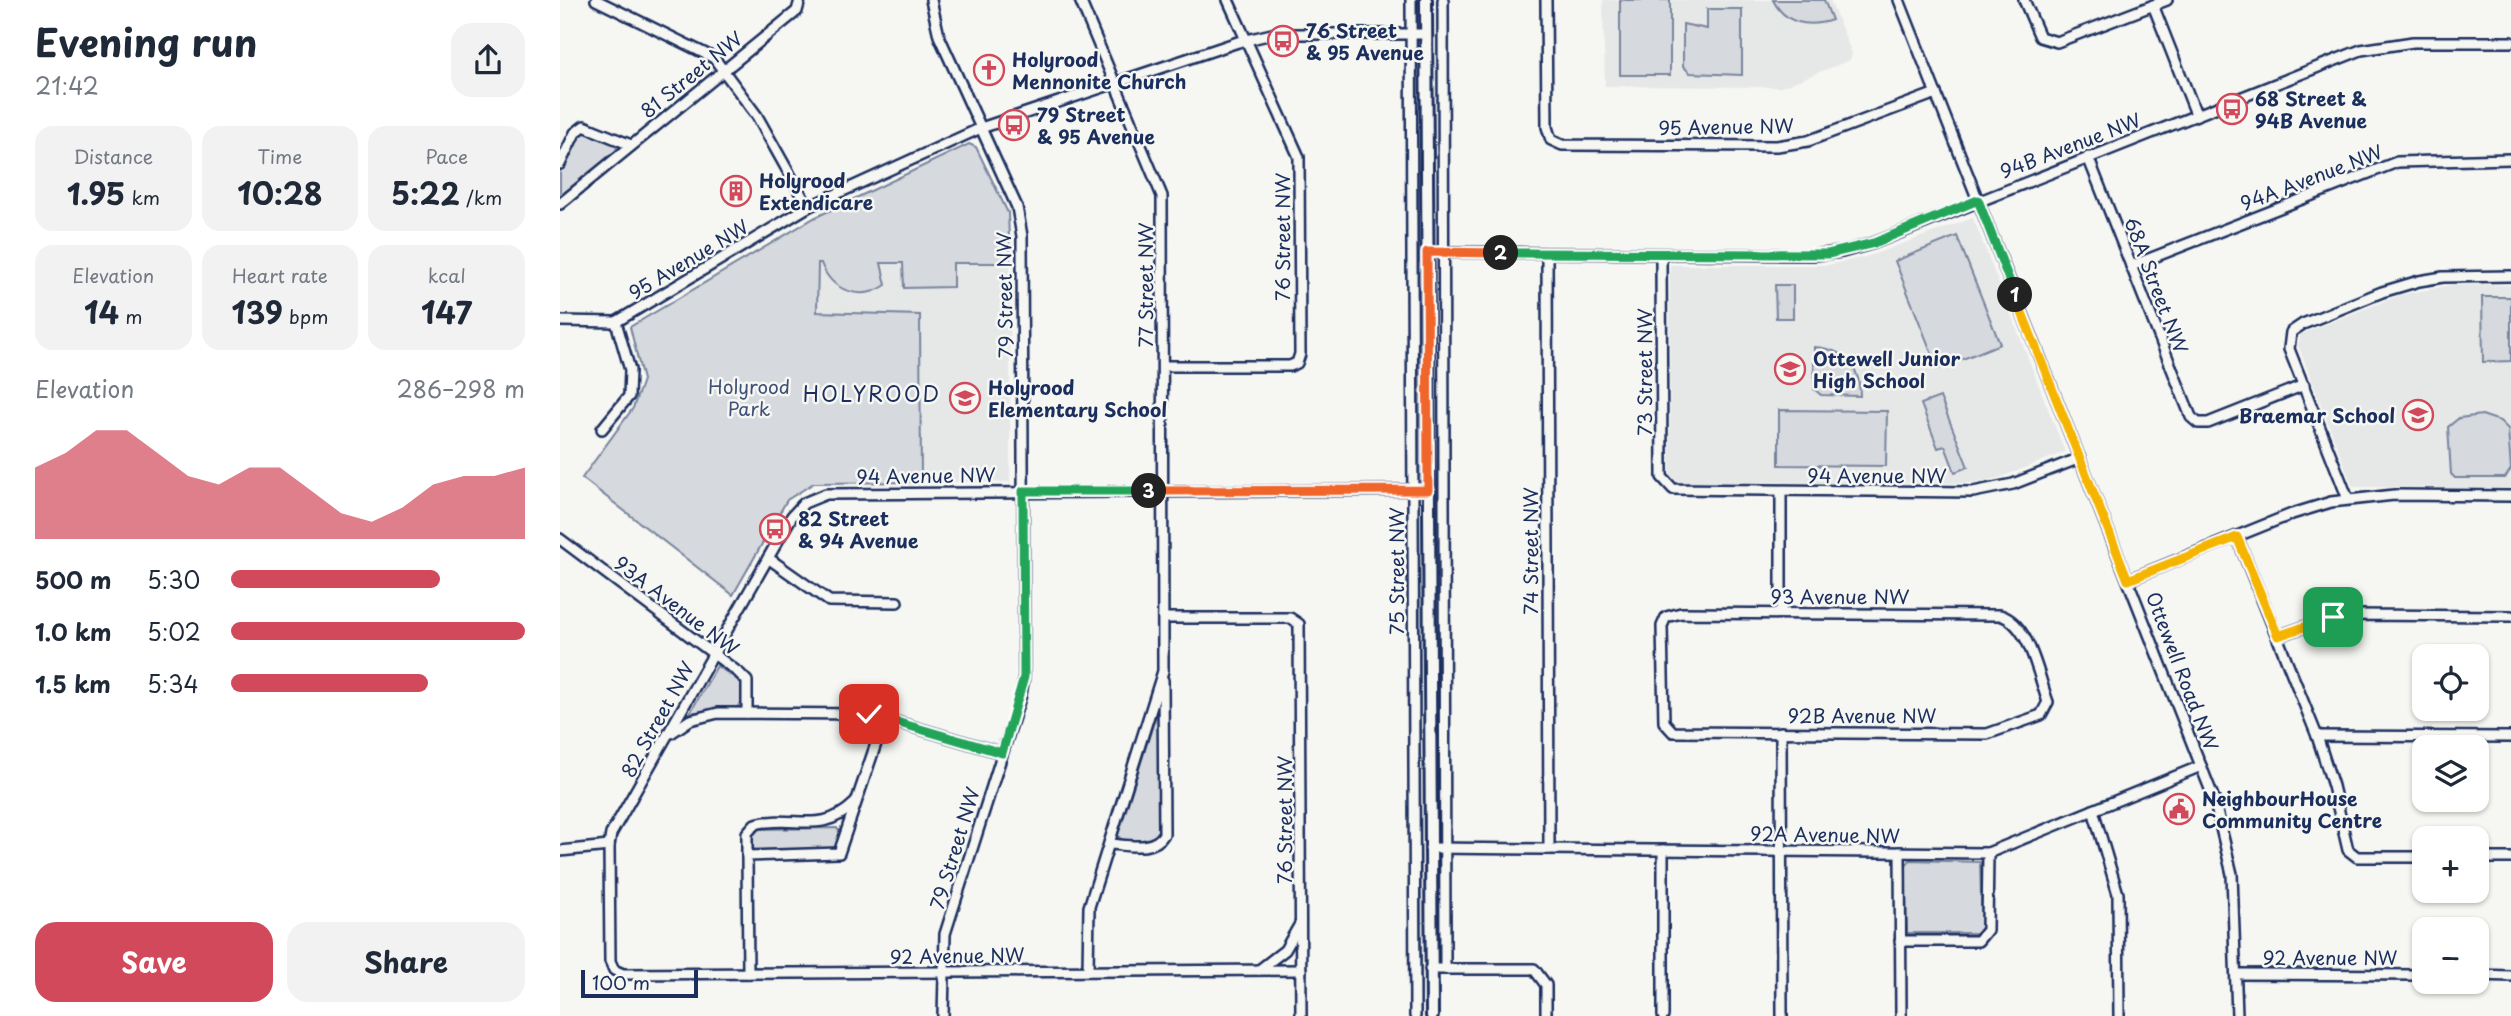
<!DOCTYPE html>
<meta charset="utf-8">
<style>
:root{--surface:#fff;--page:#f2f2f3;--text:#1f2937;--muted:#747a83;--accent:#d1495b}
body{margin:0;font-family:"Playpen Sans",sans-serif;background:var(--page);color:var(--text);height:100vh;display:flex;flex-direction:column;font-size:26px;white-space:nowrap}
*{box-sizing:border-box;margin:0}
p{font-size:23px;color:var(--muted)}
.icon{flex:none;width:38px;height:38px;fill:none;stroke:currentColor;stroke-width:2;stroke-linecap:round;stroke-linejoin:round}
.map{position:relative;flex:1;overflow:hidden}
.sheet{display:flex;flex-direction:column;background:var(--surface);width:560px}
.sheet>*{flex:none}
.controls{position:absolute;left:1852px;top:644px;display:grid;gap:14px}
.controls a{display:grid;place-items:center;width:77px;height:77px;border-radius:14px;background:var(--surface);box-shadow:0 2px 5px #0004;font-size:35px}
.scale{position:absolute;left:21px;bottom:18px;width:117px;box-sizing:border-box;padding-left:7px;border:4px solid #1b2f5e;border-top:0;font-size:19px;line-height:24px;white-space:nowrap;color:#1b2f5e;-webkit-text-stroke:5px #f6f6f2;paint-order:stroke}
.pin{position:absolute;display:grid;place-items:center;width:60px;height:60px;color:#fff;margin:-30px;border-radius:14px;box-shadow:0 4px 10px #0006}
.km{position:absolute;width:35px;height:35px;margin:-18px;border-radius:50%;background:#222;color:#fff;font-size:19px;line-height:35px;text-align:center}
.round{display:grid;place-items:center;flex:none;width:74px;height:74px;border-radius:21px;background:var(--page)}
.summary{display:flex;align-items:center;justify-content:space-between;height:119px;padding:0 35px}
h1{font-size:38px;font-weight:700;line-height:52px}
.metrics{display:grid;grid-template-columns:repeat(3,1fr);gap:10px;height:119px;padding:7px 35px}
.metrics div{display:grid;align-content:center;border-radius:18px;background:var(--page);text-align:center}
.metrics b{font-size:30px;font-weight:700}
.metrics small{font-size:19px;font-weight:400}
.metrics p{font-size:19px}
.chart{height:196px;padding:14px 35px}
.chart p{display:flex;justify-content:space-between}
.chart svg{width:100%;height:126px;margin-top:7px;fill:var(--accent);opacity:.7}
.cta{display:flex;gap:14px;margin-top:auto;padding:14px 35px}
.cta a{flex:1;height:80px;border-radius:21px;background:var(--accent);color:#fff;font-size:28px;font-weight:700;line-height:80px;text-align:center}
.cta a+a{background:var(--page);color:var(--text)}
ul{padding:0 35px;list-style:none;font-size:23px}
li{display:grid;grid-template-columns:112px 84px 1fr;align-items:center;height:52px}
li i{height:18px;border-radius:9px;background:var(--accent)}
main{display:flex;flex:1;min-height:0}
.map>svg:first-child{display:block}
</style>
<main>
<section class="sheet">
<div class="summary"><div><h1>Evening run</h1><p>21:42</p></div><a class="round"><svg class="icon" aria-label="share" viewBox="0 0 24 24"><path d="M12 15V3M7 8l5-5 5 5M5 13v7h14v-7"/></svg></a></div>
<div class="metrics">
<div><p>Distance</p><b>1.95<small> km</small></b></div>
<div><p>Time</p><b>10:28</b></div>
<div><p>Pace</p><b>5:22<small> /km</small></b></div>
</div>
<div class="metrics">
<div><p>Elevation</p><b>14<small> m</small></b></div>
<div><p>Heart rate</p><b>139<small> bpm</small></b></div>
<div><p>kcal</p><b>147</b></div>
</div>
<div class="chart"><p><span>Elevation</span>286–298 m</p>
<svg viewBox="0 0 160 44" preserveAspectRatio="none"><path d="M0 44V19L10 14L20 6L30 6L40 14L50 22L60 25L70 19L80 19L90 27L100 35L110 38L120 33L130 25L140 22L150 22L160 19V44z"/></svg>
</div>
<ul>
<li><b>500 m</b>5:30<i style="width:71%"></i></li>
<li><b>1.0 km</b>5:02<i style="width:100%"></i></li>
<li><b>1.5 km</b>5:34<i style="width:67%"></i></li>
</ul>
<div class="cta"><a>Save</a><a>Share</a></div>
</section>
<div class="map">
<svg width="1951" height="1016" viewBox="0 0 1951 1016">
<rect width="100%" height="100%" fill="#f6f6f2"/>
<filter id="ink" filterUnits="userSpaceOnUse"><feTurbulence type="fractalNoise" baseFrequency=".0143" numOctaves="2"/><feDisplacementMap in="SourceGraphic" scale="14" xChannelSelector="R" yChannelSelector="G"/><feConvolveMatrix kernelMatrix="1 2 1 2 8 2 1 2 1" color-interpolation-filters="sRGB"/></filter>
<g filter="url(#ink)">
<g fill="#e6e7e7">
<polygon points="1043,0 1270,0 1292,54 1290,60 1221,87 1045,86"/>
<polygon points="1413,218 1505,452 1439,478 1415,483 1118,482 1114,479 1110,473 1110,265 1268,265 1309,256"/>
<polygon points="258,263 450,263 450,482 361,482 360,315 257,312"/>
<polygon points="1891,285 1951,285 1951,488 1795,487 1792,485 1738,345 1741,334 1840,295"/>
</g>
<g fill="#d6d9dd" stroke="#78849e" stroke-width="2">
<rect x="1060" y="0" width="50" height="75"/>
<path d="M1213,0H1264L1272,20C1248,28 1225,24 1213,0Z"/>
<polygon points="1147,9 1182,9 1182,75 1130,73 1123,66 1123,24 1147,29"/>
<polygon points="856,43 859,262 855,262 855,43"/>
<polygon points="29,129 55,142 57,150 0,196 0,172 19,136"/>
<path d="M409,144L416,147L448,213L450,263H393V287L344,288L343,263H321L326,285C301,302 271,291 261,263H258L257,312L360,315L361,482L254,483L227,500L173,595L22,478L73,408L83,380L70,327L254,218Z"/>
<polygon points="1397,236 1440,344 1378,369 1335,261"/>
<polygon points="855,267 859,286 859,476 857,476"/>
<polygon points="1215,285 1233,285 1233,318 1216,318"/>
<polygon points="1922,297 1951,297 1951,361 1923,362"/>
<path d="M1254,347C1284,349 1300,365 1300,396L1261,395L1254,389Z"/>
<polygon points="1380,397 1408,467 1395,472 1385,446 1378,448 1361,404"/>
<polygon points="1219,410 1327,411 1326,466 1219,465"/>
<polygon points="1922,415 1940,421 1948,429 1951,469 1945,478 1895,478 1891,474 1888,427 1899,418"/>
<polygon points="858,497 859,499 861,1016 858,1016"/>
<polygon points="157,666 181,682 181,703 177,707 130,713"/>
<polygon points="598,709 600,834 585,841 562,841 558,835"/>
<polygon points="277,828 281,835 277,847 271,851 197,852 192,847 192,834 197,829"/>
<polygon points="1350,860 1420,862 1422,929 1419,933 1347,933 1345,866"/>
</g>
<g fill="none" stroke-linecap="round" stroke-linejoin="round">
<g stroke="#1b2f5e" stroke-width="14">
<g id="minor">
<polyline points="36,0 154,58 197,116 248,207"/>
<polyline points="371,0 379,36 457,207 462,236 464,676 461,695 385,934 383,1016"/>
<polyline points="520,0 602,196 603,671 529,907 528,971"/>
<polyline points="851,0 855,1016"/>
<polyline points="883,0 885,969"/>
<polyline points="986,0 987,127 991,140 1002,145 1217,146 1248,141 1376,93"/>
<polyline points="1339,0 1654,799 1672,874 1677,1016"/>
<polyline points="1464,0 1480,37 1497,42 1607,0"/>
<polyline points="1593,5 1636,114"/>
<polyline points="1528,157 1631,417 1638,423 1648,423 1744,385"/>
<polyline points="0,164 15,133 24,126 71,145"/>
<polyline points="0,204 237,11 240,0"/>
<polyline points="867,252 1254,255 1282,252 1314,243 1801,50 1853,42 1951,42"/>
<polyline points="987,253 989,849"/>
<polyline points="1101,255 1102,477 1113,489 1413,492 1453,484 1520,458"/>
<polyline points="1571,266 1837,162 1951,159"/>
<polyline points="0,321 56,322 248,207 421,128 678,42 712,34 866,34"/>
<polyline points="603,366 730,366 737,363 740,354 739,157 668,0"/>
<polyline points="42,429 69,396 70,370 56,322"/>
<polyline points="1788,499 1729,349 1731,332 1743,324 1822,292 1859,281 1883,277 1951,276"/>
<polyline points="1677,537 1757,736 1773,786 1788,850 1797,857 1864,857"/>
<polyline points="0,539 179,673 187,681 187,713"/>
<polyline points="208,558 269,601 337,602"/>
<polyline points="1568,580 1732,514 1771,502 1834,495 1951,496"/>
<path d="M1121,613L1440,615C1470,624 1478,675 1488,702L1481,715L1427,734L1113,732L1104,722L1102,626L1106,617Z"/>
<polyline points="1221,613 1221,492"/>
<polyline points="603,618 730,618 739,624 741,1016"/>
<polyline points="1718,636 1773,617 1789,615 1951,616"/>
<polyline points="1221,732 1222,1016"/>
<polyline points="111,733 130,720 158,713 309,714 442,753"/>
<polyline points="1757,736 1951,737"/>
<polyline points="1533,810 1558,894 1559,1016"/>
<path d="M550,844C567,845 594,852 604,834L603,680"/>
<polyline points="870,848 1428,853 1641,766"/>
<polyline points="1103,850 1103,1016"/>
<polyline points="0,851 49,846"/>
<polyline points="1340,852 1341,1016"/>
<path d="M187,856V833L195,824C235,814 261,836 295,803"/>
<polyline points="1916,858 1951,858"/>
<polyline points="1340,941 1418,941 1427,930 1428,853"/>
<polyline points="870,969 974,969 986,985 986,1016"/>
<polyline points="699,970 725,950 740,924"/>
<polyline points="741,970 63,974 54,970 50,961 49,846 51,834 232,516 244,503 266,494 868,490"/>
<polyline points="188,973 187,856 279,853 325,717"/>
<polyline points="1677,974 1864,975"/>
<polyline points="1916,975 1951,976"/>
</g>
</g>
<g stroke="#1b2f5e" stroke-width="16">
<polyline id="major" points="866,0 872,1016"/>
</g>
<use href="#minor" stroke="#f6f6f2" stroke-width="9"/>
<use href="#major" stroke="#f6f6f2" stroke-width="10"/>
</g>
</g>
<g fill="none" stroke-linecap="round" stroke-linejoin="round" filter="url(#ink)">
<g stroke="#fff" stroke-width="14">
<polyline id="split-1" points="1455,295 1568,580 1677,537 1718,636 1773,617"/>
</g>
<g stroke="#fff" stroke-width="14">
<polyline id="split-2" points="941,253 1268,254 1314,243 1418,200 1455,295"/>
</g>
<g stroke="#fff" stroke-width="14">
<polyline id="split-3" points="589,491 868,490 867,252 941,253"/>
</g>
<g stroke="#fff" stroke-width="14">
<polyline id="split-4" points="309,714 442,753 464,677 463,491 589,491"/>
</g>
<use href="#split-1" stroke="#f5b400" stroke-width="9"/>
<use href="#split-2" stroke="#22a559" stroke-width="9"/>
<use href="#split-3" stroke="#f0652b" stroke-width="9"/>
<use href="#split-4" stroke="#22a559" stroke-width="9"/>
</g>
<defs>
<g id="bus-ring" transform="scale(1.575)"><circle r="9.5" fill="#f6f6f2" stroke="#d1495b" stroke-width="1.5"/><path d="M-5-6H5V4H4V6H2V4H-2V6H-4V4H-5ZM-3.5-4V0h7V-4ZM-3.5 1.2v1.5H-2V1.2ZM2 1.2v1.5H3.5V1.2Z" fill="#d1495b"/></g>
<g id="church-ring" transform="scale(1.575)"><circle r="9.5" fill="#f6f6f2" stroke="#d1495b" stroke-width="1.5"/><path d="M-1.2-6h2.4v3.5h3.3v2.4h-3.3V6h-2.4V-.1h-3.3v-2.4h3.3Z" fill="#d1495b"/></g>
<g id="building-ring" transform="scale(1.575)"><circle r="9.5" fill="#f6f6f2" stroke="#d1495b" stroke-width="1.5"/><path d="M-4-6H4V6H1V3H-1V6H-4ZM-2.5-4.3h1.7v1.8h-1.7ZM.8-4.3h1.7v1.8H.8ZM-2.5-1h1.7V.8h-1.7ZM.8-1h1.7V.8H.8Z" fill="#d1495b"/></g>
<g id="school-ring" transform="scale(1.575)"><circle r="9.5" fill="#f6f6f2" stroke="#d1495b" stroke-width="1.5"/><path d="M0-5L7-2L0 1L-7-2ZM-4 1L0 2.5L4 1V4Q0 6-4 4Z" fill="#d1495b"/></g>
<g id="civic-ring" transform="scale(1.575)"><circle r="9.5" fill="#f6f6f2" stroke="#d1495b" stroke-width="1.5"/><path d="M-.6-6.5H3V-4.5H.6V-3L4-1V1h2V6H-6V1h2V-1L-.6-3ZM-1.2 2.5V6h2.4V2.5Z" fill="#d1495b"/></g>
</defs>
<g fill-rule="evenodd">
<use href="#bus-ring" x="723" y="41"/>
<use href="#church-ring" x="429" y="70"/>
<use href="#bus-ring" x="1672" y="109"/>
<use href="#bus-ring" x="454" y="125"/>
<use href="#building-ring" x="176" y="191"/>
<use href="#school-ring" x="1230" y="369"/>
<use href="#school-ring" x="405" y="398"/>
<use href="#school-ring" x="1858" y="415"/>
<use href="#bus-ring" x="215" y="529"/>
<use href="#civic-ring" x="1619" y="809"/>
</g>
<g text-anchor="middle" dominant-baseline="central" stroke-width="5" stroke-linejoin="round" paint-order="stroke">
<g font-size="19" font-weight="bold" fill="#1b2f5e" stroke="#f6f6f2" text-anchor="start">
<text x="746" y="30">76 Street<tspan x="746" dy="22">&amp; 95 Avenue</tspan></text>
<text x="452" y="59">Holyrood<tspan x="452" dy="22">Mennonite Church</tspan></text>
<text x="1695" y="98">68 Street &amp;<tspan x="1695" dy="22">94B Avenue</tspan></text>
<text x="477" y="114">79 Street<tspan x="477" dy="22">&amp; 95 Avenue</tspan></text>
<text x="199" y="180">Holyrood<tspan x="199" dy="22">Extendicare</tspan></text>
<text x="1253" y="358">Ottewell Junior<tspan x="1253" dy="22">High School</tspan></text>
<text x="428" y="387">Holyrood<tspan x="428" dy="22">Elementary School</tspan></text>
<text x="1835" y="415" text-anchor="end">Braemar School</text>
<text x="238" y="518">82 Street<tspan x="238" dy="22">&amp; 94 Avenue</tspan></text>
<text x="1642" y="798">NeighbourHouse<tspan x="1642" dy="22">Community Centre</tspan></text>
</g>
<g font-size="19" fill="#1b2f5e" stroke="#f6f6f2">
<text transform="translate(131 74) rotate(-39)">81 Street NW</text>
<text transform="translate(1166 126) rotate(-1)">95 Avenue NW</text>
<text transform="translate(1510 145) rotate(-21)">94B Avenue NW</text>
<text transform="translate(1751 177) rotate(-21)">94A Avenue NW</text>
<text transform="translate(722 237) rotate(-90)">76 Street NW</text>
<text transform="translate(128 259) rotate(-31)">95 Avenue NW</text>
<text transform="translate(585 285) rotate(-90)">77 Street NW</text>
<text transform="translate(1597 285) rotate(69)">68A Street NW</text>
<text transform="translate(444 295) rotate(-91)">79 Street NW</text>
<text transform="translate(1084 372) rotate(-90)">73 Street NW</text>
<text transform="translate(366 475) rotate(-1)">94 Avenue NW</text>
<text x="1317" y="475">94 Avenue NW</text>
<text transform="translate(970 551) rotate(-90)">74 Street NW</text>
<text transform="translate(836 571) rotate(-90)">75 Street NW</text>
<text x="1280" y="596">93 Avenue NW</text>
<text transform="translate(117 605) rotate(37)">93A Avenue NW</text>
<text transform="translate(1623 671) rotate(69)">Ottewell Road NW</text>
<text x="1302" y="715">92B Avenue NW</text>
<text transform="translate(97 719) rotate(-61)">82 Street NW</text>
<text transform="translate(724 820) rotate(-90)">76 Street NW</text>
<text transform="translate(1265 834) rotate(1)">92A Avenue NW</text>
<text transform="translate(394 848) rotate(-73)">79 Street NW</text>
<text transform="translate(397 955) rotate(-1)">92 Avenue NW</text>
<text x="1770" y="957">92 Avenue NW</text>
</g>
<g font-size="19" fill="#405177" stroke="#f6f6f2">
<text x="189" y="386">Holyrood<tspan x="189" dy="22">Park</tspan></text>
</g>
<g font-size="21" letter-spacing="2" fill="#1b2f5e" stroke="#f6f6f2">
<text x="312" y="393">HOLYROOD</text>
</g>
</g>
</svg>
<div class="controls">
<a><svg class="icon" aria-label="locate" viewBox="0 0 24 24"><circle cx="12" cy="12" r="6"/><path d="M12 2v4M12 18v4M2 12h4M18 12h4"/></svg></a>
<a><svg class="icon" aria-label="layers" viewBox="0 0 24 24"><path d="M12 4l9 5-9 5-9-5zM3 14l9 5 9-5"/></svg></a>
<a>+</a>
<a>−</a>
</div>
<div class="scale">100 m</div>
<div class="pin" style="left:1773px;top:617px;background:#1e9e55"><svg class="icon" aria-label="arrive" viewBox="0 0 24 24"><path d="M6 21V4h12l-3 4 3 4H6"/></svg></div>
<div class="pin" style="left:309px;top:714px;background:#d93025"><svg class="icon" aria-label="check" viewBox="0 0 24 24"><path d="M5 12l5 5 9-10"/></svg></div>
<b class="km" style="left:1455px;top:295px">1</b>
<b class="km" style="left:941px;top:253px">2</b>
<b class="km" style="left:589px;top:491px">3</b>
</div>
</main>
